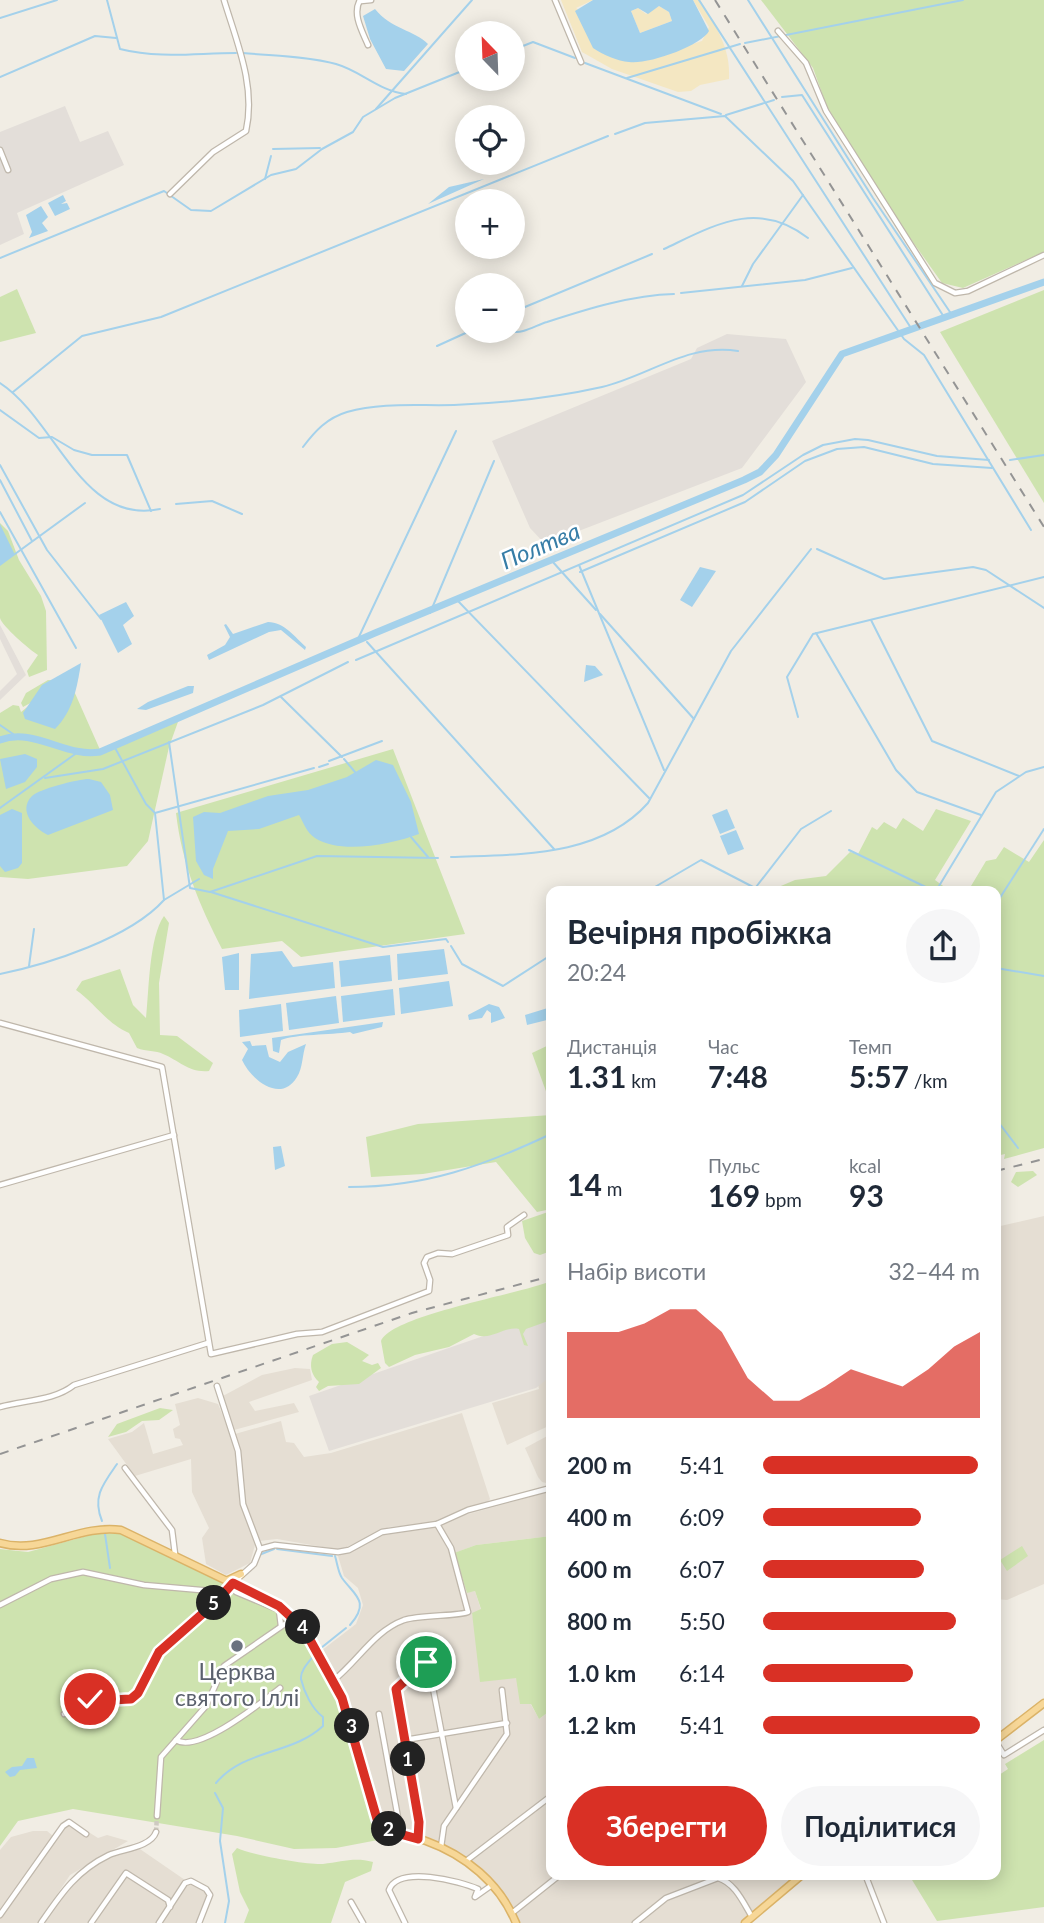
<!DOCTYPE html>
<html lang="uk">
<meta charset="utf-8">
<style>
:root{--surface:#fff;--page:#f6f6f7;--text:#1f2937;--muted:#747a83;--accent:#d93025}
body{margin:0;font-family:Lato,sans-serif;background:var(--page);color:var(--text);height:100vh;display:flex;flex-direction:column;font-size:26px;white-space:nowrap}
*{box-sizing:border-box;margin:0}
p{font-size:23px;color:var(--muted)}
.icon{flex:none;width:38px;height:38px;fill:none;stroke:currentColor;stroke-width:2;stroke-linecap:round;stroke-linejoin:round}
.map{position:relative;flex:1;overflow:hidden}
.side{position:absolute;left:546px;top:886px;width:455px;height:994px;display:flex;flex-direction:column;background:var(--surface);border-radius:14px;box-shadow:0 4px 18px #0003}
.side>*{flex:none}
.needle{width:46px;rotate:337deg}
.tools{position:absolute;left:455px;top:21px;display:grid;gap:14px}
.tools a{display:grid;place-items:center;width:70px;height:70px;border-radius:50%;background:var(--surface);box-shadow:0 4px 18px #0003;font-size:35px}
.pin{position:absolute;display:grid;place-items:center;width:60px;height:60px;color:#fff;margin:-30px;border:4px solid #fff;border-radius:50%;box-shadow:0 2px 7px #0007}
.km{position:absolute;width:35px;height:35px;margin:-18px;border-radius:50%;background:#222;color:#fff;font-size:19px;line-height:35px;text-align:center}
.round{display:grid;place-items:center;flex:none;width:74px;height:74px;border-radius:37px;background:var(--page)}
.summary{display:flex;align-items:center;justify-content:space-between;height:119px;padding:0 21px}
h1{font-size:32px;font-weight:700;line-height:52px}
.metrics{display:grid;grid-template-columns:repeat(3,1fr);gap:10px;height:119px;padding:7px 21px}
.metrics div{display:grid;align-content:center}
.metrics b{font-size:30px;font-weight:700}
.metrics small{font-size:19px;font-weight:400}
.metrics p{font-size:19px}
.chart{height:196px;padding:14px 21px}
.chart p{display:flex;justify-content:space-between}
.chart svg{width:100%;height:126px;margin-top:7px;fill:var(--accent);opacity:.7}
.primary-button{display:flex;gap:14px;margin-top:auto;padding:14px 21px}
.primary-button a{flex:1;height:80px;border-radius:42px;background:var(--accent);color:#fff;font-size:28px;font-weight:700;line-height:80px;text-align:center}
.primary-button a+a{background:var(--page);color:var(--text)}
ul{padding:0 21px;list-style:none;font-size:23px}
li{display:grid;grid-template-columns:112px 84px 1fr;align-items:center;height:52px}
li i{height:18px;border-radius:9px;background:var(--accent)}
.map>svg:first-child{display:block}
</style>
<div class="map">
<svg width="1044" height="1923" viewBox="0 0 1044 1923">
<rect width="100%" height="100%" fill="#f1ede4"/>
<g fill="#e5ded3">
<polygon points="1044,1216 1044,1584 1007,1600 996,1599 996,1227"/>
<polygon points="551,1360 551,1425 507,1445 492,1403 539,1389 534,1366"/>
<polygon points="295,1368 310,1369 312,1380 249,1402 255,1411 294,1403 299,1412 234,1430 221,1397 262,1375"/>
<polygon points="198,1398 218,1404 233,1440 243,1511 255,1545 250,1563 226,1575 206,1564 202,1538 209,1528 192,1492 191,1459 135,1476 108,1439 132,1432 144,1423 153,1454 183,1445 180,1439 175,1438 173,1429 180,1425 175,1404"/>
<polygon points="462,1413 490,1499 487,1503 437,1523 389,1527 340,1550 277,1539 259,1541 247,1512 239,1468 240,1449 235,1434 281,1421 286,1442 294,1443 304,1457 331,1453"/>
<polygon points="551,1434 551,1484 542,1482 538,1477 525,1448"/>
<polygon points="551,1491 551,1536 476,1545 452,1554 464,1593 475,1591 481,1610 472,1614 475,1624 516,1678 539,1719 551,1710 551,1874 802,1874 743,1923 517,1923 512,1911 469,1861 397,1832 379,1819 369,1792 350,1708 321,1651 356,1624 363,1605 358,1588 344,1576 338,1556 383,1535 437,1527 465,1515"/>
<polygon points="71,1821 98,1838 107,1835 128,1841 70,1875 38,1923 0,1923 0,1918 46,1851"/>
<polygon points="33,1831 47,1831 53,1836 0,1911 0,1850 11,1837"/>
<polygon points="137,1847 185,1880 171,1903 124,1870 87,1923 45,1923 74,1879 99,1862"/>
<polygon points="126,1875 168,1902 168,1906 156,1923 93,1923"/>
<polygon points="190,1882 207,1894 197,1923 161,1923"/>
</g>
<g fill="#e3ded9">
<polygon points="65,106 80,142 108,131 124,165 17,213 24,234 0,245 0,132"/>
<polygon points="727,334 786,339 806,382 742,468 545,544 530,528 492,441 691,359 697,348"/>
<polygon points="0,625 26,675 0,700 0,691 17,674 0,639"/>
<polygon points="551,1316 551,1376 536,1388 329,1451 309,1396 501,1330"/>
</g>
<g fill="#cee3af">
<polygon points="761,0 1044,0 1044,252 963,288 942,283 898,221 827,107 813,68"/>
<polygon points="17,289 36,333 0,342 0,297"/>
<polygon points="1044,290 1044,503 940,332"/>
<path d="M0,523L8,531L19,560L41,596L46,611L47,670L29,677L27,671L38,655C30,650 2,626 0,618C0,599 0,545 0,523Z"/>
<polygon points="48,680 70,682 101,752 179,719 169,747 148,841 127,866 28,879 0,877 0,713 13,705 19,706 21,712 36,700 23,707 21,703 26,693"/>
<path d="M393,749L465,934L301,957L282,941L222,949C199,904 182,864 176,813Z"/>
<polygon points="936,809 971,821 935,880 950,891 769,891 795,880 826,876 850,852 858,854 872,827 877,830 884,822 896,829 903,818 923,831"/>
<polygon points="1044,840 1044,1148 1004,1159 1005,1154 996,1156 996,891 968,891 986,861 996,859 1004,847 1029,862"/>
<path d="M164,916L169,923L159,983L160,1035L177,1036L213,1063L209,1071C189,1073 180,1061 163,1054C156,1050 146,1052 137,1048L129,1033C106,1023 96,1004 76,990L82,981L120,969L133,1005L146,1018C149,991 149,937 164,916Z"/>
<polygon points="551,1044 551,1105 532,1053"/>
<polygon points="551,1115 551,1209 537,1212 496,1162 423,1174 371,1177 366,1137 418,1124"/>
<polygon points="1033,1171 1037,1175 1018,1187 1011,1182 1016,1172"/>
<polygon points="551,1211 551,1251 540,1255 534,1253 525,1238 522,1221"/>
<path d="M551,1281V1320L526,1329L523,1334L528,1346L524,1345L519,1329C503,1326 491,1342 474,1334L449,1347L415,1355L389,1367L385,1363L381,1341C392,1315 521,1294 551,1281Z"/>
<path d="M347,1342L369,1355L362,1361L372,1365L378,1363L381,1368L359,1384L328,1386L319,1391L316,1387L319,1382C311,1375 309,1365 313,1355L332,1344Z"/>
<polygon points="160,1408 173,1410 159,1420 142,1421 126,1432 108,1437 117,1424"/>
<polygon points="98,1533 125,1534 161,1551 216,1579 236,1594 286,1614 299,1627 334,1687 347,1720 367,1807 378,1829 378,1840 336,1848 294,1849 237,1836 73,1809 18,1821 0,1846 0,1549 28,1552"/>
<polygon points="551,1536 551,1710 539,1719 531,1704 520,1704 516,1678 480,1682 472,1613 481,1609 475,1591 467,1593 454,1553 476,1545"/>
<polygon points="1022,1546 1028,1556 1007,1571 1000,1560"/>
<polygon points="1044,1740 1044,1907 937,1921 909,1875 996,1874 996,1771 999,1775 1008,1769 1005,1764"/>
<path d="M237,1848C252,1855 307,1865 323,1864C342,1862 354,1857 373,1862L371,1871L345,1882L331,1923H244L249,1910L240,1892L232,1854Z"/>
</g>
<g fill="#f4e7c2">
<path d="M561,0H593L576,8L645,59L702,41L709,27L693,0H700C715,26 731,47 729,79L700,85L691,91L678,92L612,69L582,52Z"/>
<polygon points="659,6 669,12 672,21 640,33 631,11 638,8 646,14"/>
</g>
<g fill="#a4d1eb" fill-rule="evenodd">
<path d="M593,0H693L709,31C701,46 647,65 629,62C618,61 603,55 593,48L575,11ZM659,6L669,12L672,21L640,33L631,11L638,8L648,14Z"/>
<path d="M375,9C391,29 414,30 428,44L404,71L386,69L370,39L363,16Z"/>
<polygon points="484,179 428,204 449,187"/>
<polygon points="63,195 66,201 61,204 67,203 70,209 55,216 48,203"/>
<polygon points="41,206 48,217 42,223 48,231 29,238 32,232 26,215"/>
<polygon points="0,524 15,555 0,566"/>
<polygon points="700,567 716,571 692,607 680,600"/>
<polygon points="126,602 134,616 123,625 132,644 118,653 99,615"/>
<path d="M268,622C284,622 295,637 306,647L305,650L281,630L269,632L209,660L207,655L225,645L230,637L224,625L226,624L233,634Z"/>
<path d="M81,663C77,688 73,711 55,729L25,719L23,713L42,685Z"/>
<polygon points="586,665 595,666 603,675 584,682"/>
<polygon points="188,686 194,686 193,693 146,710 137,709 148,702"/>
<polygon points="25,754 37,759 37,767 25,782 6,789 0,759"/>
<path d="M376,760L393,765L411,802L419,834C392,844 341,855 315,838C306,832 304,823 299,815L259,829L228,831L213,869V879L204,875L196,861L193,817L204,812L220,813L268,796L308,790L347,777Z"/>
<path d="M89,779L101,782L110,795L113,810L48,835C35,829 17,811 32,796C39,789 78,779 89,779Z"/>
<polygon points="12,809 22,813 22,863 18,868 5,872 0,866 0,815"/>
<polygon points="727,809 735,828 720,834 712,815"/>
<polygon points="736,830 744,849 728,855 720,836"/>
<polygon points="444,949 448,974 398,980 397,954"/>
<polygon points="282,951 293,967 333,962 335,988 249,999 251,954"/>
<polygon points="239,953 239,990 225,990 222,957"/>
<polygon points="390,955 392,981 341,987 339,961"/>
<polygon points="449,981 453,1006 401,1014 399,988"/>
<polygon points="393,989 395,1015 343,1022 341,996"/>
<polygon points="336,996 339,1023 289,1030 286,1003"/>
<polygon points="281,1004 283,1031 240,1037 239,1010"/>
<polygon points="489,1004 499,1007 505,1018 491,1023 491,1013 487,1010 482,1018 469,1020 468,1015"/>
<polygon points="551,1007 551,1019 527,1025 525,1015"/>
<path d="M383,1022L382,1027L353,1034L350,1032C330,1035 296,1034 281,1040L279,1053L273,1051L272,1038Z"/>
<path d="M250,1041L252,1046L266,1045L269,1057L280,1062L288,1052L306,1044C302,1055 303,1068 297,1077C281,1104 251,1080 242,1060L248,1049L242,1042Z"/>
<polygon points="281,1146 285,1166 275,1170 273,1147"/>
<polygon points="27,1758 34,1758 37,1768 20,1770 15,1776 10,1777 5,1772 12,1767 22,1766"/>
</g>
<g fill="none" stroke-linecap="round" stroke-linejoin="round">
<g stroke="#a4d1eb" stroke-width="2">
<path d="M107,0L120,49C160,59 196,53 236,53"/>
<polyline points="699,0 911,328"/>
<polyline points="748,0 873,198 952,315"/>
<polyline points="0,18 57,0"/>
<polyline points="745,43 963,0"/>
<polyline points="513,50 533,42 575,58"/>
<path d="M243,53C273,56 306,56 336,64C361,71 379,91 406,94"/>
<polyline points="585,63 721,114"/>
<polyline points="0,77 95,36 116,38"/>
<polyline points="627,78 740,44"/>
<polyline points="782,97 802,95 944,317"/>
<polyline points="376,109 472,0"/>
<polyline points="726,115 774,100"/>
<polyline points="615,134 645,123 725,116 793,181 904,339 924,355 1031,530"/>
<polyline points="273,149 320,148"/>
<polyline points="265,179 271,156"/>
<path d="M664,249C715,225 757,199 808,238"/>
<polyline points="0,258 164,191 191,210 211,211 271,175 296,169 322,149 353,132 363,117 395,98 467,69"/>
<polyline points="742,286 753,264 803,195"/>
<polyline points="681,293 805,280 852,268"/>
<polyline points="513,312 652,254"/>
<path d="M511,331C522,335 536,325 547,322C587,309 632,295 674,294"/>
<polyline points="437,346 470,331"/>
<path d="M0,383C56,419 81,526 160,509"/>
<polyline points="13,392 82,336 161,317 608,136"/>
<polyline points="0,410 39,438 52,437 74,450 92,455 127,455 151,511"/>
<path d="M303,447C315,431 327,418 347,412C382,402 418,406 454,405C503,403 553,398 602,387C649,376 687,343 738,351"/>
<polyline points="1010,460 1044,455"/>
<polyline points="0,465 47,550 101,619"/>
<polyline points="0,480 32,541"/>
<polyline points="176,504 212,501 242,514"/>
<polyline points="0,512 76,648"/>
<polyline points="817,549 884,579 973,567 986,570 1044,608"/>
<polyline points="15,554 85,503"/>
<polyline points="552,561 596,610"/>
<polyline points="579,565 664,770"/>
<polyline points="580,572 745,502 805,461 837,449 864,447 933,464 992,468"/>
<polyline points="457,600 649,798"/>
<polyline points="430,613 494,461"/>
<polyline points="600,614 694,719"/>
<polyline points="871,620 932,741 1019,776"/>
<polyline points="816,633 896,770 917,792 981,815"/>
<polyline points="357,641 456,431"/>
<polyline points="367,642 554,849"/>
<polyline points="356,660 743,495 803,455 823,445 855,439 868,440 937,456 989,460"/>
<polyline points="281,697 342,757"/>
<polyline points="798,717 787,677 813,634 1044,577"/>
<polyline points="0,725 16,736"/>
<polyline points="169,742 190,888 210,892 317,856 438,858"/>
<polyline points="344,759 355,772"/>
<polyline points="329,761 382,741"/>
<polyline points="319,767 328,764"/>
<polyline points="45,778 103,769 263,705 348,662"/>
<polyline points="0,808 78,752"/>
<polyline points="155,813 314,768"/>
<polyline points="411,837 428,857"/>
<polyline points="849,850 934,891"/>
<path d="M451,857C518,854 599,858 648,803L731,651L811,549"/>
<polyline points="756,887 801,829 831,811"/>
<polyline points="648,891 701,860 757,889"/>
<polyline points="936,891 996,792 1026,772 1044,767"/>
<polyline points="211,892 383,947 446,939 448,942"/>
<polyline points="164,900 199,879"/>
<polyline points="996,904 1044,829"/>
<polyline points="451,946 462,964 503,986 551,955"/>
<polyline points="29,966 34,929"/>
<polyline points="996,968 1044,976"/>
<path d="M0,974C49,964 130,938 164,900L155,813L146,804L114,746"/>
<polyline points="996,1119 1018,1148"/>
<path d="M349,1187C426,1187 483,1166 551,1134"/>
<path d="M102,1521C92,1497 103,1484 117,1464"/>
<polyline points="105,1534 110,1568"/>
<polyline points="277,1549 332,1556"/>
<polyline points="259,1555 274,1549"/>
<path d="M335,1556C337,1562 338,1572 342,1578C354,1595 371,1601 350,1625"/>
<polyline points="321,1648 346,1628"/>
<path d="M216,1783C244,1749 292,1755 323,1726V1717C312,1709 304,1692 301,1679C300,1670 310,1661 315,1654"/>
<polyline points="215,1793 223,1808 220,1841 229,1901 225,1923"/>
</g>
<path stroke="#a4d1eb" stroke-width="7" d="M0,740C34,727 66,758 100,752L375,633L744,480L760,472L776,455L842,354L1044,282"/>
<polyline stroke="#cecac1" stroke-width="4.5" stroke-dasharray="4.5 2" stroke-linecap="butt" points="156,1832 157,1816"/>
<g stroke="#bfb7ab" stroke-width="7">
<g id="minor">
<path d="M360,0C352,14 362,31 368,45"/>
<polyline points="555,0 581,62"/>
<polyline points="361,1 371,0"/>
<polyline points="778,31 806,63 826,111 935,283 955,293 968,291 1044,255"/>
<polyline points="0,150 8,170"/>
<path d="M170,194L213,152L246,131C256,86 237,43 224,0"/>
<polyline points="0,1023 162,1067 211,1354 297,1334 322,1332 429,1291 430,1280 424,1263 427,1257 438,1253 452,1254 508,1235 507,1227 524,1215"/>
<polyline points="0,1185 174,1135"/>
<polyline points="217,1386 238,1451 243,1504 260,1549"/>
<path d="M0,1407C24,1400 54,1401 74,1385L208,1343"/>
<polyline points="125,1468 172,1530 175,1554"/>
<polyline points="260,1549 275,1545 338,1552 349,1550 382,1532 437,1524 468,1510 551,1488"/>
<polyline points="233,1584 236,1592 279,1610 281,1626"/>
<polyline points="0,1605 51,1579 83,1572 144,1585 223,1592 254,1564 260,1549"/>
<path d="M334,1680C358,1661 374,1631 404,1620C419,1615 462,1616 468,1612L451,1548L437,1524"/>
<path d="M64,1714L90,1699C104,1702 117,1699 131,1699L137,1693L153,1659L222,1593"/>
<polyline points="379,1714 401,1834"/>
<path d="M176,1740C198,1754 261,1703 280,1688"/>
<polyline points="405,1740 507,1723"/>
<polyline points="996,1742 1004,1755 1044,1730"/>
<polyline points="157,1816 161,1757 206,1706 224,1666 295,1617"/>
<polyline points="418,1839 419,1822 396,1689 428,1662 456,1808"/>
<polyline points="441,1847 444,1826 507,1734 502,1690"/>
<polyline points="466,1861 551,1796"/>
<polyline points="865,1874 884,1923"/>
<polyline points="351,1902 363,1923"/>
<polyline points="512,1913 561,1874"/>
<polyline points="0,1915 63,1826 69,1822 86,1834"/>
<path d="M41,1923C61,1894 76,1871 109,1855C123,1849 151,1847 156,1832"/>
<polyline points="91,1923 126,1873 168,1900 170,1907"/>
<polyline points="159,1923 185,1883 191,1881 206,1889 210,1895 199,1923"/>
<path d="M405,1923L389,1890C398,1865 460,1881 478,1889L475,1897L492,1885"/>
<path d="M635,1923L666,1898L718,1878C735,1883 743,1902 752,1917"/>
</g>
</g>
<g stroke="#dbb368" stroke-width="9">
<g id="major">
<path d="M0,1543C42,1555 78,1524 121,1530L279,1606L295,1617L342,1698L377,1819C390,1834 407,1835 426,1841C465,1855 500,1883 516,1923"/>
<polyline points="228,1580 241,1574"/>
<polyline points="996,1740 1044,1703"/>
<polyline points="745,1923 803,1874"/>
</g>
</g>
<use href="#minor" stroke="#fff" stroke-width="4.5"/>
<use href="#major" stroke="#f7d797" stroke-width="6"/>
<g stroke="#949494" stroke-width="2" stroke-dasharray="9 9" stroke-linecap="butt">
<polyline points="715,0 1044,527"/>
<polyline points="996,1171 1044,1159"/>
<polyline points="0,1454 412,1313 551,1276"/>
</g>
</g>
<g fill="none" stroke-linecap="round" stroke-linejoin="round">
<g stroke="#fff" stroke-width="14">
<path id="route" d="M90,1699C104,1702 117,1699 131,1699L138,1693L159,1652L217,1601L233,1583L279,1606L304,1629L342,1698L377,1819L393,1832L418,1839L419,1822L396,1689L426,1662"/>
</g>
<use href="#route" stroke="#d93025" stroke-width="9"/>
</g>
<circle fill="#6b7280" stroke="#fff" stroke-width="2.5" cx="237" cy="1646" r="7"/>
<g text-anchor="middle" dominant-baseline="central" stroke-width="5" stroke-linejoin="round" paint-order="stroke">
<g font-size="23" fill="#5b616d" stroke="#fff">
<text x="237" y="1671">Церква<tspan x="237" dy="26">святого Іллі</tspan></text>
</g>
<g font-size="24" font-style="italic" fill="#367da7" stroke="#fff">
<text transform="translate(540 545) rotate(-23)">Полтва</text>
</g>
</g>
</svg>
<div class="tools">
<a><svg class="needle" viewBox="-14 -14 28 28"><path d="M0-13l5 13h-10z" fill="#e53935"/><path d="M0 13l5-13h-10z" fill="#747a83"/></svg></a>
<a><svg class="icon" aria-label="locate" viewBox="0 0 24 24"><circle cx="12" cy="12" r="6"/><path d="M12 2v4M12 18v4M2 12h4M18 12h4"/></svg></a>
<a>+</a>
<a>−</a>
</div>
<div class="pin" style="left:426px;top:1662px;background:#1e9e55"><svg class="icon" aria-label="arrive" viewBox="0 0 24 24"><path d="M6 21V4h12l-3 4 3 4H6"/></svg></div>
<div class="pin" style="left:90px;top:1699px;background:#d93025"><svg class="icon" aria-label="check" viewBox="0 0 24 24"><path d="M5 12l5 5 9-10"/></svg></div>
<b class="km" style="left:408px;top:1759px">1</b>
<b class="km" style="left:389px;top:1829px">2</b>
<b class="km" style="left:352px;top:1726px">3</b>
<b class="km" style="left:303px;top:1627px">4</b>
<b class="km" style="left:214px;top:1603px">5</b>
<section class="side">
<div class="summary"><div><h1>Вечірня пробіжка</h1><p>20:24</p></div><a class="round"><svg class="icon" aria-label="share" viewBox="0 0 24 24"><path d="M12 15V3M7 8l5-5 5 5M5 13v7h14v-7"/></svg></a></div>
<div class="metrics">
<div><p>Дистанція</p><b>1.31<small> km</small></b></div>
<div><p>Час</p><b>7:48</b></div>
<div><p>Темп</p><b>5:57<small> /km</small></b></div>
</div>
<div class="metrics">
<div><b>14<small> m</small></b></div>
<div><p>Пульс</p><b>169<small> bpm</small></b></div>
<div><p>kcal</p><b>93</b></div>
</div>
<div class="chart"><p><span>Набір висоти</span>32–44 m</p>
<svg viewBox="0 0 160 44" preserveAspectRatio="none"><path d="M0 44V14L10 14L20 14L30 11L40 6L50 6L60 14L70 30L80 38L90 38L100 33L110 27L120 30L130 33L140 27L150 19L160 14V44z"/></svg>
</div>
<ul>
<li><b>200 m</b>5:41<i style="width:99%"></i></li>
<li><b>400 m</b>6:09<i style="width:73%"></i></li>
<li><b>600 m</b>6:07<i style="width:74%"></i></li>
<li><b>800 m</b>5:50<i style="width:89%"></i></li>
<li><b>1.0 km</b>6:14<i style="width:69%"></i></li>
<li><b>1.2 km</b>5:41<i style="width:100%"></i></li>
</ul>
<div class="primary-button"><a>Зберегти</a><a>Поділитися</a></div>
</section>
</div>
